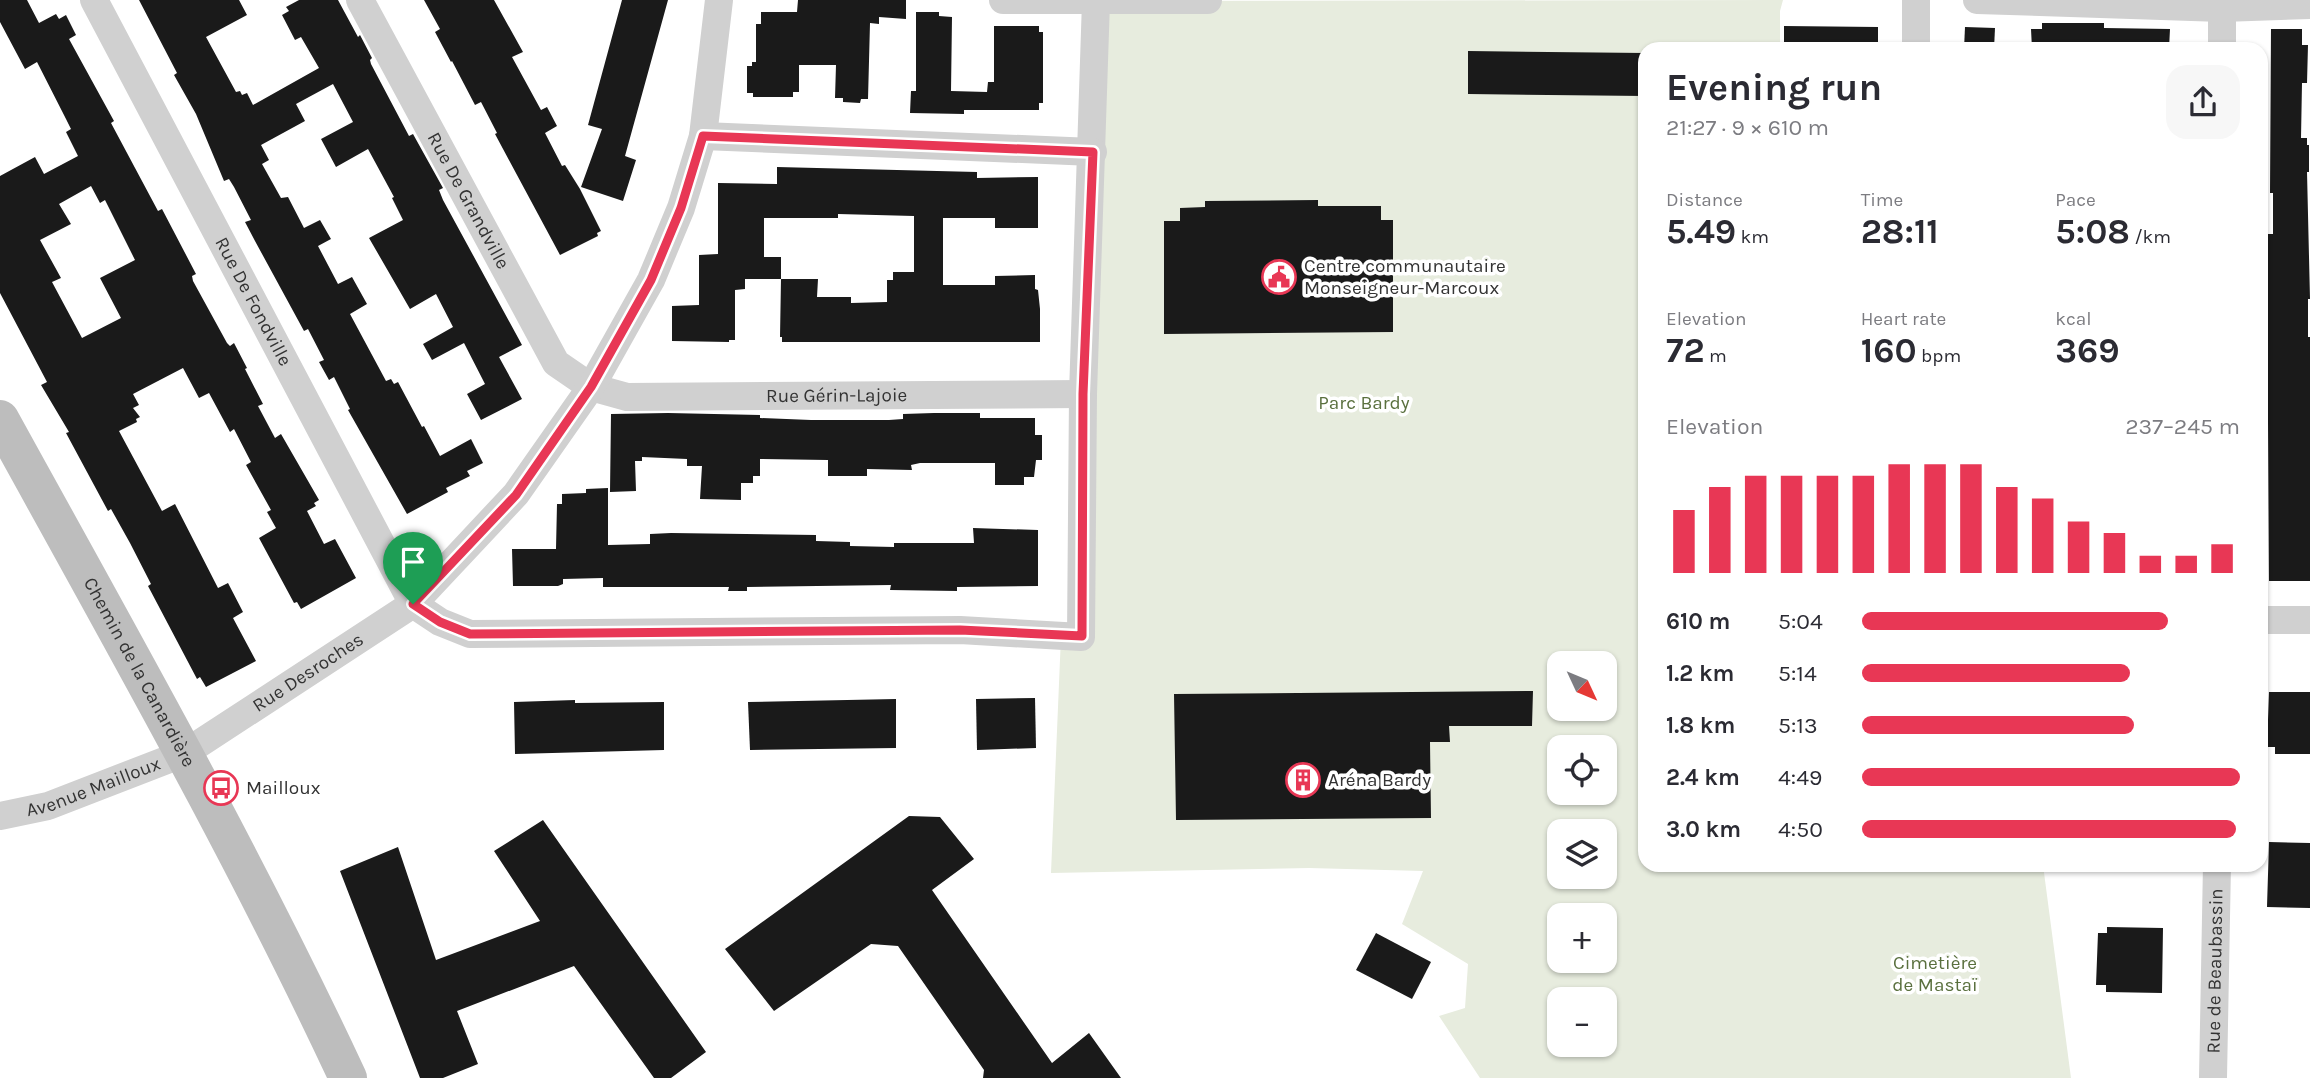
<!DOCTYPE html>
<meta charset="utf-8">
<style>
:root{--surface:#fff;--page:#f7f7f7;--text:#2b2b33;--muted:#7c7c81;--accent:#e83755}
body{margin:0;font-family:Karla,sans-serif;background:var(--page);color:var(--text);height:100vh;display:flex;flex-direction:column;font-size:26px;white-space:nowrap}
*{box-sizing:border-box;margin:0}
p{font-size:23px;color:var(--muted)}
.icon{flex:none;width:38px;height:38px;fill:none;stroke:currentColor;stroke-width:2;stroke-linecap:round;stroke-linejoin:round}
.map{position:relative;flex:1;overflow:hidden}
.details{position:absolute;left:1638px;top:42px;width:630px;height:830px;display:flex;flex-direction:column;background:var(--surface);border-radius:21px;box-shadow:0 2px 5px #0004}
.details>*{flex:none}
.needle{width:46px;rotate:134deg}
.controls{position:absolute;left:1547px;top:651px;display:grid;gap:14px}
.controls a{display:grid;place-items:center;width:70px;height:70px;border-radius:14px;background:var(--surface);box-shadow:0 2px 5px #0004;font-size:35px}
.pin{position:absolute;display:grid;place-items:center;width:60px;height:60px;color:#fff;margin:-72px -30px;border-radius:50% 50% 50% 0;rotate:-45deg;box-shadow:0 0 7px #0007}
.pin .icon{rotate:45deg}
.round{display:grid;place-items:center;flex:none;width:74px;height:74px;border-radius:21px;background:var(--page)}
.headline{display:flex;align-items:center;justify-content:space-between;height:119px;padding:0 28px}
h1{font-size:38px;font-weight:700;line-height:52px}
.stats{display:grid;grid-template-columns:repeat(3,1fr);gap:10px;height:119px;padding:7px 28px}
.stats div{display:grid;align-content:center}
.stats b{font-size:35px;font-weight:700}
.stats small{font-size:19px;font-weight:400}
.stats p{font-size:19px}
.chart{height:196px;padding:14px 28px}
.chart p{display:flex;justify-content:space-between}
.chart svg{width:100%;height:126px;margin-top:7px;stroke:var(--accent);stroke-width:6}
ul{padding:0 28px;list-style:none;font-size:23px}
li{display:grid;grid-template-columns:112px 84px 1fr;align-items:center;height:52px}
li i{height:18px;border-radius:9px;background:var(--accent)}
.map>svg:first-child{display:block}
</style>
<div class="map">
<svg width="2310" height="1078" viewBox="0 0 2310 1078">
<rect width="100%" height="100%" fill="#fff"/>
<path fill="#e7ecde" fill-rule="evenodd" d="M1783,0L1780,11V49H1645V864L2043,865L2071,1078H1480L1439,1016L1465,1008L1468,964L1402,924L1423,871L1309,868L1051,873L1061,636L1081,637L1096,1ZM1559,663H1605V709H1559ZM1559,747H1605V793H1559ZM1559,831H1605V877H1559ZM1559,915H1605V961H1559ZM1559,999H1605V1045H1559Z"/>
<g fill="#1a1a1a" fill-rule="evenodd">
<path d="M0,0H27L39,23L56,14L59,19L66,15L76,35L69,39L114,121L111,123L158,211L162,209L196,274L192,276L193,281L227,343L230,346L234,343L247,368L245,369L263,404L258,406L275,438L281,434L319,500L314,503L316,506L307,511L324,544L335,539L356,578L301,609L297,602L294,603L259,538L276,528L267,512L271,510L246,465L251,462L234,429L230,432L209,393L199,398L183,368L133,394L139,405L133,408L140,417L136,419L137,422L119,431L162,511L175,504L218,588L228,583L243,612L233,618L256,661L206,687L200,677L197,679L148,586L151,584L130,543L111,509L108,511L66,433L69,432L41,385L47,382L0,293V176L35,157L44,174L78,156L66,132L71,129L66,119L37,62L25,69L0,22ZM91,186L100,203L105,200L135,260L100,278L121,318L82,338L52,282L61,278L40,240L71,224L59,204Z"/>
<polygon points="139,0 239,0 247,15 206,37 236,92 240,91 242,95 247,93 253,105 319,68 301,37 295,40 282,15 289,11 286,7 299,0 338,0 358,37 360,35 372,58 370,60 371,64 409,136 413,134 443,188 439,190 443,200 522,345 499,357 522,399 481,420 467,394 485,384 464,343 432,360 423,344 453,327 436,294 410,309 369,238 403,220 392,198 394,197 368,149 336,167 321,139 353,122 333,84 296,104 305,121 261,145 269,160 262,164 281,198 288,197 304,228 320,220 331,239 318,246 338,284 352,277 367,304 350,314 386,381 391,379 394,384 398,382 422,427 424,426 440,456 471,439 483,463 467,471 470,476 446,488 448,492 407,514 348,410 350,409 334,377 329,380 319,362 324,360 308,329 304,331 255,241 245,222 251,220 234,187 229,179 224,181 196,114 174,75 177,73"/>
<polygon points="424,0 494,0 523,52 512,57 541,110 547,107 557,126 545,133 562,166 565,165 580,189 601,231 597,233 598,236 560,255 495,134 497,133 481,102 475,105 452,61 451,62 435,32 440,29"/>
<polygon points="622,0 668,0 625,156 636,160 623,201 581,187 602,129 588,125"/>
<polygon points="798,0 906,0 906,19 879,17 879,24 870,23 868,99 861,99 860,103 843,102 843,98 835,98 836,65 799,65 799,92 793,92 793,97 753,97 753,93 747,93 747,66 752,66 752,62 756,62 756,24 761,24 761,12 797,12"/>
<polygon points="916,12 939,12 939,16 952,17 951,91 987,92 988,82 994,82 994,26 1039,26 1039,32 1043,32 1043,103 1039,103 1039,110 964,110 964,114 910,113 911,91 916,91"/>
<polygon points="2042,23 2104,23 2104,28 2170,29 2169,49 2032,49 2031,29 2042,29"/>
<polygon points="1784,26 1878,27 1878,49 1784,49"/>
<polygon points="1965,27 1995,28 1994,49 1964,49"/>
<polygon points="2271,29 2302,29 2302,45 2308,45 2307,83 2302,83 2301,138 2307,138 2307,145 2309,145 2309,172 2307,172 2310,299 2308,299 2308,337 2310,337 2310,581 2269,581 2268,421 2266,421 2268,234 2273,234 2273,193 2270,193"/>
<polygon points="1468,51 1645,53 1645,96 1468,94"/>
<path d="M777,167L977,172V178L1038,177V228H995V218H943V285H995V276L1035,275V289L1038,290L1040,309V342H782V337H780L781,279H745V289L735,290V340H729V342L672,341V306L699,305V255L718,254V183L777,184ZM838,214L914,216V272H893V280H887V302L851,303V297H817L818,279H781V257H764V218H838Z"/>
<polygon points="1318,200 1318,206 1381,206 1381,220 1393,220 1393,332 1164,334 1164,221 1180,221 1180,208 1205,207 1205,201"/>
<polygon points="668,413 760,415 760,418 811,420 889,420 903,419 903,414 934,413 980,413 980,418 1035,418 1035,435 1042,435 1042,460 1036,460 1034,477 1024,477 1024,485 995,485 995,463 920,463 911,465 912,470 867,469 867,476 828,476 828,460 760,459 760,476 753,476 753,483 741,483 741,500 700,499 702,466 687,466 687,459 642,457 642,461 635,461 636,491 610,492 611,414"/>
<polygon points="608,488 608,545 650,544 650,534 671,533 816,535 816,541 850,542 850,546 894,547 894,543 974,543 973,528 1038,530 1038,586 957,587 957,591 890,590 891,585 747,587 747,591 728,591 729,587 603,587 603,578 563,579 563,584 558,586 513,586 512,549 556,549 557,504 562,504 562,494 586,493 586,489"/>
<polygon points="1533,691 1532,726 1449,726 1450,742 1430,742 1431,818 1176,820 1174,694"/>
<polygon points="2269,692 2310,692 2310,754 2275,754 2275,747 2267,747"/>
<polygon points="1035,698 1036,748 977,750 976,699"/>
<polygon points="896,699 896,748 750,750 748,702"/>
<polygon points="575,700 575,703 664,702 664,750 515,754 514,702"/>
<polygon points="909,816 940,817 974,859 932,890 1052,1063 1089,1033 1121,1078 983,1078 984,1070 898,946 871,944 774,1011 725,949"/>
<polygon points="543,820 706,1052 671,1078 654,1078 574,966 457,1011 478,1064 443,1078 420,1078 340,871 398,847 436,960 540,921 494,851"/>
<polygon points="2269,842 2310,843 2310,908 2267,907"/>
<polygon points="2107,927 2163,928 2162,993 2106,992 2106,985 2096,985 2098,933 2107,933"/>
<polygon points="1376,933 1431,962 1412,999 1356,970"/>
</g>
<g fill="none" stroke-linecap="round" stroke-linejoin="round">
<g stroke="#d0d0d0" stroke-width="28">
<path id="s1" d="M94,0L413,604L440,622L470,634L960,630L1081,637L1083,394L1096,1"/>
<path id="s2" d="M360,0L556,363L591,387L627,397L1083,394"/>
<polyline points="1003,0 1208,0"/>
<polyline points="1977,0 2222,8 2310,5"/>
<polyline points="1916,49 1916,0"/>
<polyline points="2222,49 2222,0"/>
<polyline points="703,136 1093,152"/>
<polyline points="2261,620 2310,620"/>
<path id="s3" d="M0,816L48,806L185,753L413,604L516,494L591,387L651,280L681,208L703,136L719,0"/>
<path id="s4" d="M2213,1078L2217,864"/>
</g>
<path stroke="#bdbdbd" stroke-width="38" id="s5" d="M0,419C120,637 243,853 348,1078"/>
</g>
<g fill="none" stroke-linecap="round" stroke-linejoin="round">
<g stroke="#fff" stroke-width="14">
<polygon id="route" points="703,136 1093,152 1083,394 1082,636 960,630 470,634 440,622 413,604 516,495 591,387 651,280 681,208"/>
</g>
<use href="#route" stroke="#e83755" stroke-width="9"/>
</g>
<defs>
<g id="civic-ring" transform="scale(1.75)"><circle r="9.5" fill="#fff" stroke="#e83755" stroke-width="1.5"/><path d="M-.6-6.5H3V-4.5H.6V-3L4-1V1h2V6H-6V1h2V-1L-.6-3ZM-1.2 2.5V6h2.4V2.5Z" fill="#e83755"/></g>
<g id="building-ring" transform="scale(1.75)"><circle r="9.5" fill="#fff" stroke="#e83755" stroke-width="1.5"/><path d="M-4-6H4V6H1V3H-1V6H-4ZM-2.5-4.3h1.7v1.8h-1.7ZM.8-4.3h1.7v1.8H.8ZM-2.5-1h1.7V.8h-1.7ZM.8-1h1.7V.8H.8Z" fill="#e83755"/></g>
<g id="bus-ring" transform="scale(1.75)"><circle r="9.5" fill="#fff" stroke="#e83755" stroke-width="1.5"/><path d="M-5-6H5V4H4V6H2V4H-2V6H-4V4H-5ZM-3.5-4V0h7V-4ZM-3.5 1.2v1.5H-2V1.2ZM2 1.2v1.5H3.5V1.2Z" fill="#e83755"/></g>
</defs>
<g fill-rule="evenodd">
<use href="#civic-ring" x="1279" y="277"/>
<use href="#building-ring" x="1303" y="780"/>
<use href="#bus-ring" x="221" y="788"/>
</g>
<g text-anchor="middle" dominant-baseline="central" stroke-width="7" stroke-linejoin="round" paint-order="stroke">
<g font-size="19" fill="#333" stroke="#fff">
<text stroke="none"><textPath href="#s2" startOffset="228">Rue De Grandville</textPath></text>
<text stroke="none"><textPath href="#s1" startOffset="341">Rue De Fondville</textPath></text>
<text stroke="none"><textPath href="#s2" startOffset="702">Rue Gérin-Lajoie</textPath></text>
<text stroke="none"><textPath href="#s5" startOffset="289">Chemin de la Canardière</textPath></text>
<text stroke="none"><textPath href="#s3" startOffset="343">Rue Desroches</textPath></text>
<text stroke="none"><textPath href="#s3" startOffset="98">Avenue Mailloux</textPath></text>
<text stroke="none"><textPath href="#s4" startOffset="107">Rue de Beaubassin</textPath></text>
</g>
<g font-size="19" fill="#333" stroke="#fff" text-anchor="start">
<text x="1304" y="266">Centre communautaire<tspan x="1304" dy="22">Monseigneur-Marcoux</tspan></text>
<text x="1328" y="780">Aréna Bardy</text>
<text x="246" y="788">Mailloux</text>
</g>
<g font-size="19" fill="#5a703e" stroke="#fff">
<text x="1364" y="403">Parc Bardy</text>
<text x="1935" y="963">Cimetière<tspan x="1935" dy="22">de Mastaï</tspan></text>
</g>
</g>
</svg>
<div class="controls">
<a><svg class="needle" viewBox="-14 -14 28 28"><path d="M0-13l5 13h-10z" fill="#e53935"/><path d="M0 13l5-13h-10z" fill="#7c7c81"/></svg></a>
<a><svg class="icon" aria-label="locate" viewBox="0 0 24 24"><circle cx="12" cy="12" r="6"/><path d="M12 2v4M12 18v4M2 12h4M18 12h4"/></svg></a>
<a><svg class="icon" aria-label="layers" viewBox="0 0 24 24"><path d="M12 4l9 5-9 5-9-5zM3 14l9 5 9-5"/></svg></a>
<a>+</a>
<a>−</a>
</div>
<div class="pin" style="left:413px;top:604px;background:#1e9e55"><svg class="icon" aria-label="arrive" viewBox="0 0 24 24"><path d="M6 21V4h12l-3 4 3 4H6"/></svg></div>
<section class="details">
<div class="headline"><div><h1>Evening run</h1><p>21:27 · 9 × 610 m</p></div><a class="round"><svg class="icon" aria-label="share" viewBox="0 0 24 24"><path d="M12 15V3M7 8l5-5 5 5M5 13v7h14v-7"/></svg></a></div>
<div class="stats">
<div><p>Distance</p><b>5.49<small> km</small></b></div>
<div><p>Time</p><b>28:11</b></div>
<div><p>Pace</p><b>5:08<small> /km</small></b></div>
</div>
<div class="stats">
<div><p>Elevation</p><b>72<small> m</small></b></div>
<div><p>Heart rate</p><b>160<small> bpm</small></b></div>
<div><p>kcal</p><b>369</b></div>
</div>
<div class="chart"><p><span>Elevation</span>237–245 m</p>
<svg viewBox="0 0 160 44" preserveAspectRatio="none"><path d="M5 44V22M15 44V14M25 44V10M35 44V10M45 44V10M55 44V10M65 44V6M75 44V6M85 44V6M95 44V14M105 44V18M115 44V26M125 44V30M135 44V38M145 44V38M155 44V34"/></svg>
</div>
<ul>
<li><b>610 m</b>5:04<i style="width:81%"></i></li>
<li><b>1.2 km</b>5:14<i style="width:71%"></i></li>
<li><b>1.8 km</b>5:13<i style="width:72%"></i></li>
<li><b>2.4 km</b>4:49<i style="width:100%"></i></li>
<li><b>3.0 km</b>4:50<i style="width:99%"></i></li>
</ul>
</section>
</div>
